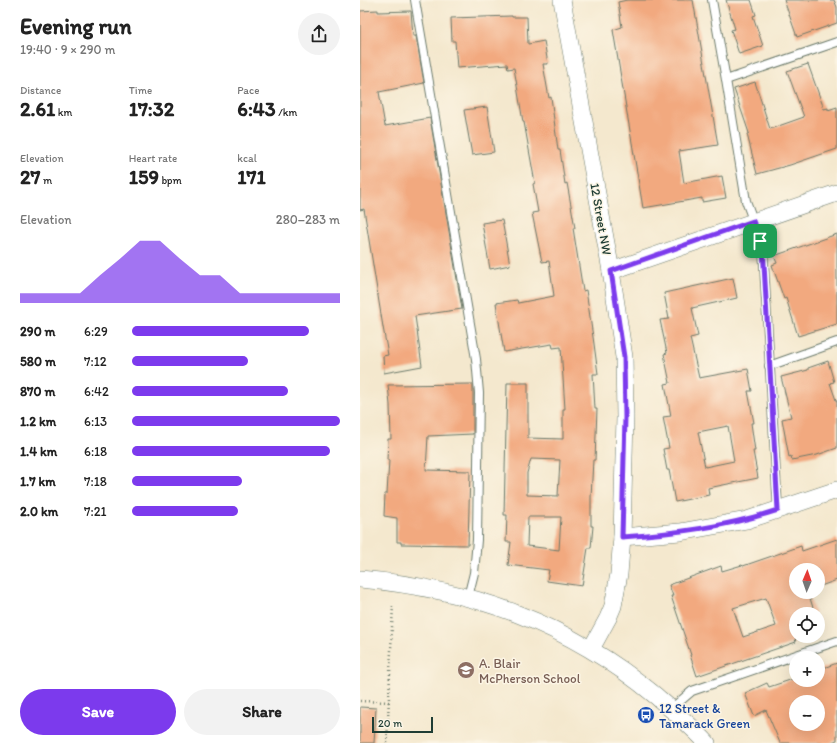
<!DOCTYPE html>
<meta charset="utf-8">
<style>
:root{--surface:#fff;--page:#f2f2f2;--text:#222;--muted:#767676;--accent:#7c3aed}
body{margin:0;font-family:Itim,sans-serif;background:var(--page);color:var(--text);height:100vh;display:flex;flex-direction:column;font-size:15px;white-space:nowrap}
*{box-sizing:border-box;margin:0}
p{font-size:13px;color:var(--muted)}
.icon{flex:none;width:22px;height:22px;fill:none;stroke:currentColor;stroke-width:2;stroke-linecap:round;stroke-linejoin:round}
.map{position:relative;flex:1;overflow:hidden}
.drawer{display:flex;flex-direction:column;background:var(--surface);width:360px}
.drawer>*{flex:none}
.needle{width:26px;rotate:2deg}
.fabs{position:absolute;left:429px;top:563px;display:grid;gap:8px}
.fabs a{display:grid;place-items:center;width:36px;height:36px;border-radius:50%;background:var(--surface);box-shadow:0 4px 16px #0002;font-size:20px}
.scale{position:absolute;left:12px;bottom:10px;width:61px;box-sizing:border-box;padding-left:4px;border:2px solid #1f3d34;border-top:0;font-size:11px;line-height:14px;white-space:nowrap;color:#1f3d34;-webkit-text-stroke:3px #fcf5e5;paint-order:stroke}
.pin{position:absolute;display:grid;place-items:center;width:34px;height:34px;color:#fff;margin:-17px;border-radius:8px;box-shadow:0 2px 6px #0006}
.round{display:grid;place-items:center;flex:none;width:42px;height:42px;border-radius:21px;background:var(--page)}
.headline{display:flex;align-items:center;justify-content:space-between;height:68px;padding:0 20px}
h1{font-size:22px;font-weight:800;line-height:30px}
.stats{display:grid;grid-template-columns:repeat(3,1fr);gap:6px;height:68px;padding:4px 20px}
.stats div{display:grid;align-content:center}
.stats b{font-size:20px;font-weight:800}
.stats small{font-size:11px;font-weight:400}
.stats p{font-size:11px}
.chart{height:112px;padding:8px 20px}
.chart p{display:flex;justify-content:space-between}
.chart svg{width:100%;height:72px;margin-top:4px;fill:var(--accent);opacity:.7}
.cta{display:flex;gap:8px;margin-top:auto;padding:8px 20px}
.cta a{flex:1;height:46px;border-radius:24px;background:var(--accent);color:#fff;font-size:16px;font-weight:800;line-height:46px;text-align:center}
.cta a+a{background:var(--page);color:var(--text)}
ul{padding:0 20px;list-style:none;font-size:13px}
li{display:grid;grid-template-columns:64px 48px 1fr;align-items:center;height:30px}
li i{height:10px;border-radius:5px;background:var(--accent)}
main{display:flex;flex:1;min-height:0}
.map>svg:first-child{display:block}
</style>
<main>
<section class="drawer">
<div class="headline"><div><h1>Evening run</h1><p>19:40 · 9 × 290 m</p></div><a class="round"><svg class="icon" aria-label="share" viewBox="0 0 24 24"><path d="M12 15V3M7 8l5-5 5 5M5 13v7h14v-7"/></svg></a></div>
<div class="stats">
<div><p>Distance</p><b>2.61<small> km</small></b></div>
<div><p>Time</p><b>17:32</b></div>
<div><p>Pace</p><b>6:43<small> /km</small></b></div>
</div>
<div class="stats">
<div><p>Elevation</p><b>27<small> m</small></b></div>
<div><p>Heart rate</p><b>159<small> bpm</small></b></div>
<div><p>kcal</p><b>171</b></div>
</div>
<div class="chart"><p><span>Elevation</span>280–283 m</p>
<svg viewBox="0 0 160 44" preserveAspectRatio="none"><path d="M0 44V38L10 38L20 38L30 38L40 27L50 17L60 6L70 6L80 17L90 27L100 27L110 38L120 38L130 38L140 38L150 38L160 38V44z"/></svg>
</div>
<ul>
<li><b>290 m</b>6:29<i style="width:85%"></i></li>
<li><b>580 m</b>7:12<i style="width:56%"></i></li>
<li><b>870 m</b>6:42<i style="width:75%"></i></li>
<li><b>1.2 km</b>6:13<i style="width:100%"></i></li>
<li><b>1.4 km</b>6:18<i style="width:95%"></i></li>
<li><b>1.7 km</b>7:18<i style="width:53%"></i></li>
<li><b>2.0 km</b>7:21<i style="width:51%"></i></li>
</ul>
<div class="cta"><a>Save</a><a>Share</a></div>
</section>
<div class="map">
<svg width="477" height="743" viewBox="0 0 477 743">
<rect width="100%" height="100%" fill="#fcf5e5"/>
<filter id="ink" filterUnits="userSpaceOnUse"><feTurbulence type="fractalNoise" baseFrequency=".025" numOctaves="2"/><feDisplacementMap in="SourceGraphic" scale="8" xChannelSelector="R" yChannelSelector="G"/><feConvolveMatrix kernelMatrix="1 2 1 2 8 2 1 2 1" color-interpolation-filters="sRGB"/></filter>
<filter id="wash" filterUnits="userSpaceOnUse"><feTurbulence type="fractalNoise" baseFrequency=".012" numOctaves="4" result="noise"/><feDisplacementMap in="SourceGraphic" scale="16" xChannelSelector="R" yChannelSelector="G"/><feGaussianBlur stdDeviation="0.9" result="paint"/><feColorMatrix in="noise" values="0 0 0 0 0 0 0 0 0 0 0 0 0 0 0 0 0 1.4 0 .05"/><feComposite in="paint" operator="in"/></filter>
<g filter="url(#wash)">
<rect width="100%" height="100%" fill="#f4e8ce"/>
<g id="blocks">
<g fill="#f2a97f" fill-rule="evenodd">
<polygon points="267,0 333,0 358,145 319,151 324,183 362,176 366,198 342,202 342,198 283,208 253,30 262,27 258,2"/>
<polygon points="366,0 391,0 396,15 393,16 403,46 379,54 371,30 375,29"/>
<polygon points="424,0 474,0 477,7 477,23 437,37"/>
<polygon points="18,10 18,12 51,11 53,36 56,36 64,83 19,92 25,126 70,118 102,309 55,316 62,366 24,373 23,356 28,355 23,327 4,209 0,210 0,11"/>
<path d="M152,16V17H167L168,44L184,41L188,64H183L189,98L191,97L198,150H200L205,184L207,183L215,228H213L223,291L226,290L234,344L238,374H233L235,409H237L235,460H233L231,497V526H233L231,548H228L222,586L187,581L189,570L148,565L151,542H146L147,515H144L147,383H168V438L203,439V409H205L201,347L193,348L192,344L144,352L136,303L157,300L158,303L194,296L189,261L182,262L172,213L178,212L173,184L175,183L164,122H163L154,68L148,69L147,64L97,68L95,41H92L91,18ZM171,459L200,460L198,496L167,495V473ZM168,517H201L199,550L167,546Z"/>
<polygon points="448,64 464,109 468,108 468,110 477,107 477,149 430,165 397,174 387,134 389,133 374,89 395,82 410,129 444,117 427,71"/>
<polygon points="127,107 134,152 112,155 104,110"/>
<polygon points="142,220 150,265 130,269 122,223"/>
<polygon points="477,234 477,324 438,336 426,298 424,299 412,265 417,263 414,256"/>
<path d="M373,278L377,298L332,308L338,336L330,338L339,378L388,369L392,391H388L394,423H391L395,451H393L398,478L348,488L349,495L315,502L309,470H307L303,449L309,448L303,417L311,416L305,384L310,383L304,354L307,353L300,320L309,319L304,293ZM368,426L374,461L345,467L338,432Z"/>
<polygon points="468,361 474,382 470,383 477,403 477,448 457,455 432,460 431,456 429,457 422,419 431,417 421,377 448,370 448,368"/>
<polygon points="113,384 113,434 68,436 66,470 110,471 108,545 41,544 41,542 37,542 37,518 24,516 25,494 27,494 29,460 27,460 28,439 31,439 30,405 28,385"/>
<path d="M477,539V580L458,587V570H436V592H448L455,614H436V636H443L435,639L436,642L337,676L330,655H331L311,596H313L309,585L361,566L362,571L382,565L383,566L441,546L442,551ZM406,598L416,626L383,637L373,608Z"/>
<path d="M477,663V740L470,743H420L406,710L394,716L385,693L407,683L409,687L436,678V680H458V670ZM436,702H458V724H436Z"/>
<polygon points="0,707 16,708 14,743 0,743"/>
</g>
</g>
</g>
<g filter="url(#ink)">
<use href="#blocks" fill-opacity="0" stroke="#6a796a" stroke-width="1"/>
<g fill="none" stroke-linecap="round" stroke-linejoin="round">
<g stroke="#6a796a" stroke-width="10">
<g id="lane">
<polyline points="55,0 116,359 119,393 117,540 114,573 108,597"/>
<polyline points="352,0 366,80 386,201 403,247 418,510"/>
<polyline points="366,80 477,42"/>
<polyline points="409,366 477,342"/>
<polyline points="311,709 332,691 477,641"/>
</g>
</g>
<g stroke="#6a796a" stroke-width="18">
<g id="street">
<polyline points="202,0 251,271 264,357 265,417 262,537 259,574 253,606 248,618 231,649"/>
<polyline points="251,271 477,193"/>
<polyline points="262,537 320,532 387,520 477,490"/>
<path d="M0,579C113,589 208,623 296,696C313,711 332,726 347,743"/>
</g>
</g>
<g stroke="#6a796a" stroke-width="2.5" stroke-dasharray="1 3" stroke-linecap="butt">
<polyline points="0,701 29,702"/>
<polyline points="27,743 33,604"/>
</g>
<use href="#lane" stroke="#fff" stroke-width="8"/>
<use href="#street" stroke="#fff" stroke-width="17"/>
</g>
</g>
<g fill="none" stroke-linecap="round" stroke-linejoin="round" filter="url(#ink)">
<g stroke="#fff" stroke-width="8">
<path id="route" d="M393,221L403,247L418,510C365,527 317,533 262,537L265,417L264,357L251,271Z"/>
</g>
<use href="#route" stroke="#7c3aed" stroke-width="5"/>
</g>
<defs>
<g id="school-disc" transform="scale(0.9)"><circle r="9.5" fill="#8d6e63" stroke="#fcf5e5"/><path d="M0-5L7-2L0 1L-7-2ZM-4 1L0 2.5L4 1V4Q0 6-4 4Z" fill="#fff"/></g>
<g id="bus-disc" transform="scale(0.9)"><circle r="9.5" fill="#1a4fb4" stroke="#fcf5e5"/><path d="M-5-6H5V4H4V6H2V4H-2V6H-4V4H-5ZM-3.5-4V0h7V-4ZM-3.5 1.2v1.5H-2V1.2ZM2 1.2v1.5H3.5V1.2Z" fill="#fff"/></g>
</defs>
<g fill-rule="evenodd">
<use href="#school-disc" x="106" y="670"/>
<use href="#bus-disc" x="286" y="715"/>
</g>
<g text-anchor="middle" dominant-baseline="central" stroke-width="3" stroke-linejoin="round" paint-order="stroke">
<g font-size="13" fill="#1f3d34" stroke="#fcf5e5">
<text transform="translate(241 219) rotate(80)">12 Street NW</text>
</g>
<g font-size="13" fill="#785e54" stroke="#fcf5e5" text-anchor="start">
<text x="119" y="663">A. Blair<tspan x="119" dy="15">McPherson School</tspan></text>
</g>
<g font-size="13" fill="#164399" stroke="#fcf5e5" text-anchor="start">
<text x="299" y="708">12 Street &amp;<tspan x="299" dy="15">Tamarack Green</tspan></text>
</g>
</g>
</svg>
<div class="fabs">
<a><svg class="needle" viewBox="-14 -14 28 28"><path d="M0-13l5 13h-10z" fill="#e53935"/><path d="M0 13l5-13h-10z" fill="#767676"/></svg></a>
<a><svg class="icon" aria-label="locate" viewBox="0 0 24 24"><circle cx="12" cy="12" r="6"/><path d="M12 2v4M12 18v4M2 12h4M18 12h4"/></svg></a>
<a>+</a>
<a>−</a>
</div>
<div class="scale">20 m</div>
<div class="pin" style="left:400px;top:241px;background:#1e9e55"><svg class="icon" aria-label="arrive" viewBox="0 0 24 24"><path d="M6 21V4h12l-3 4 3 4H6"/></svg></div>
</div>
</main>
